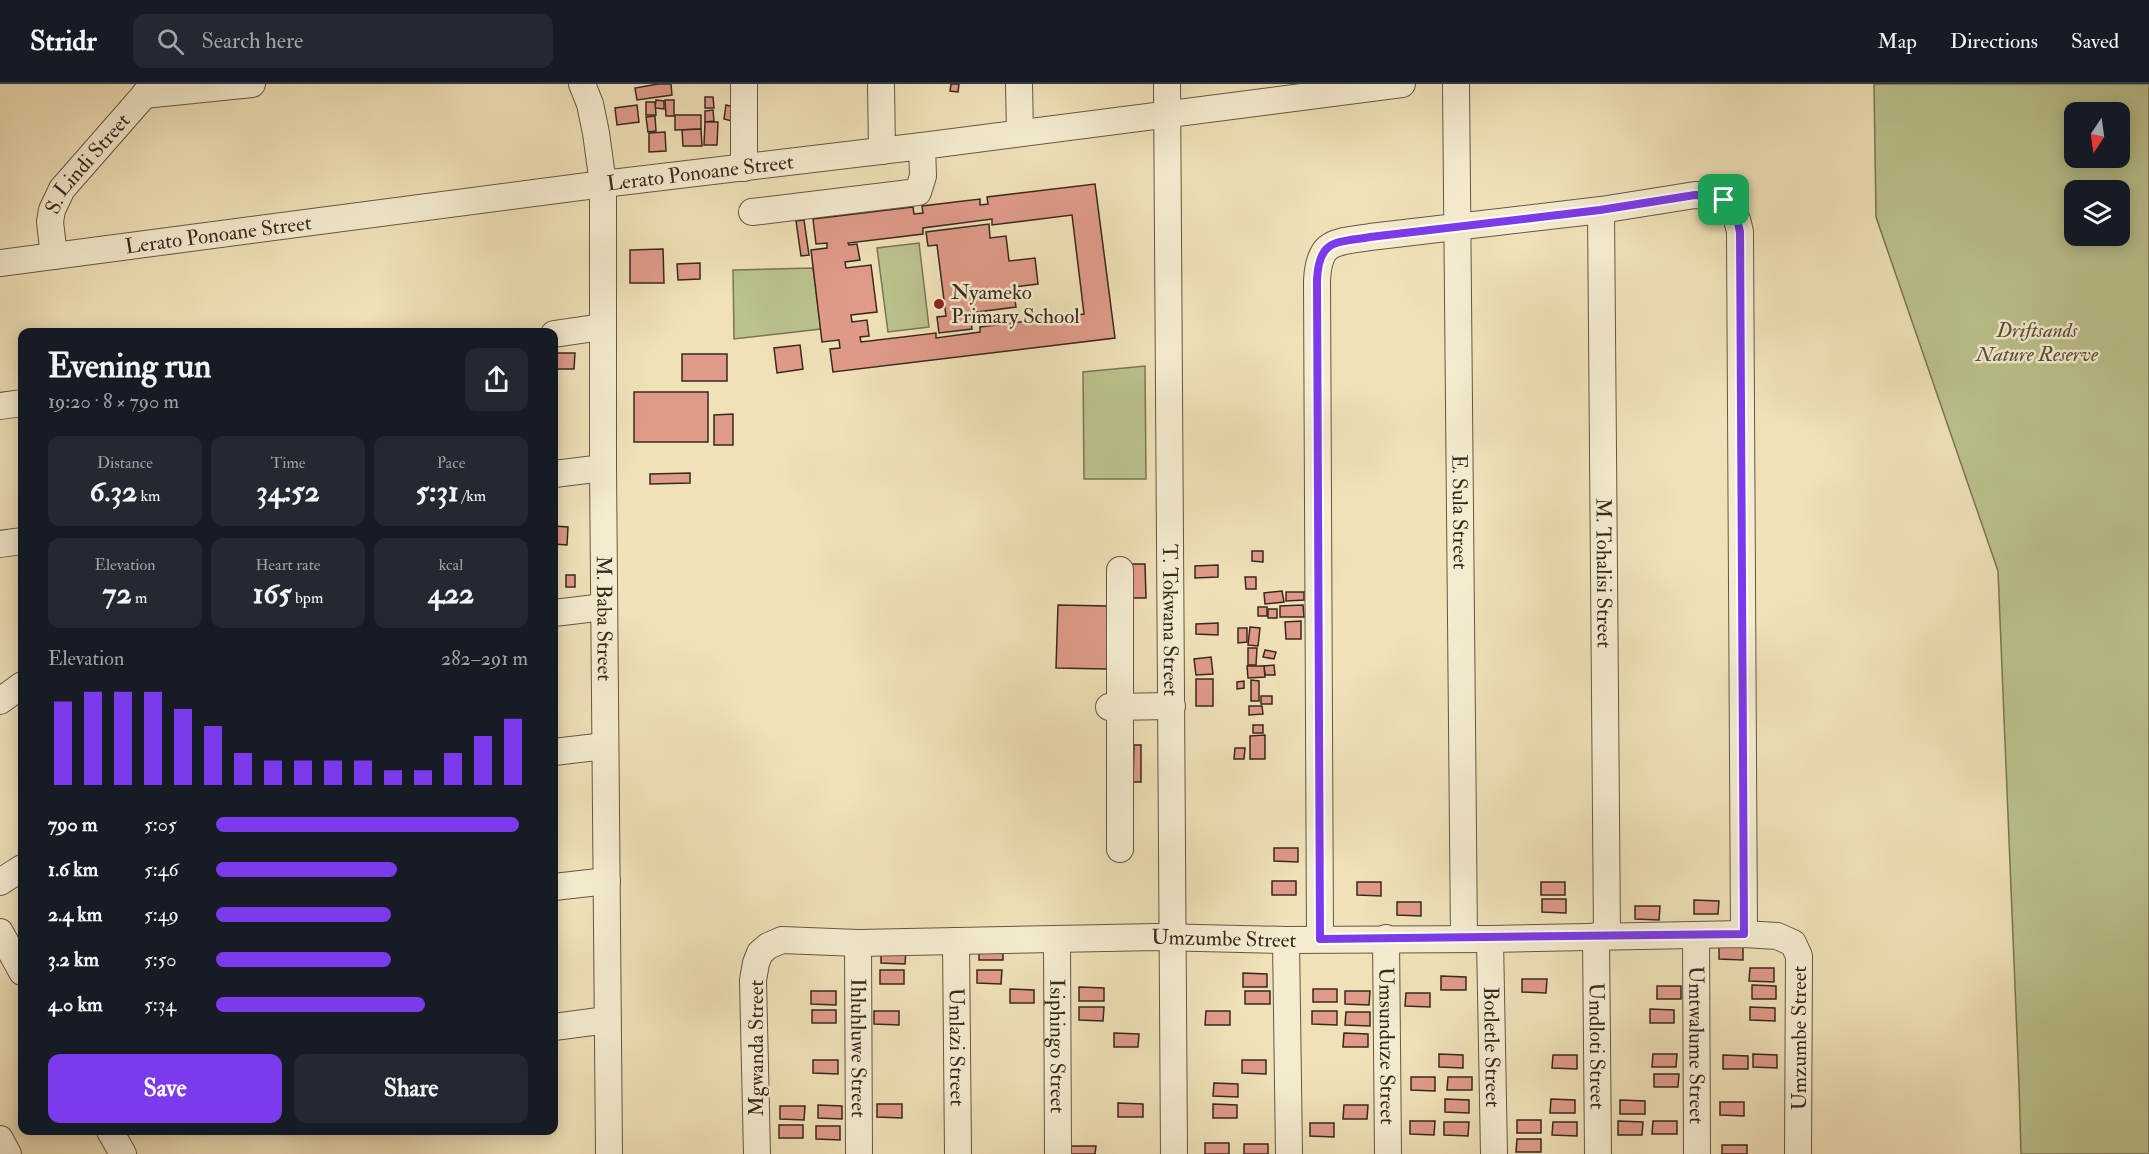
<!DOCTYPE html>
<meta charset="utf-8">
<style>
:root{--surface:#171b24;--page:#242831;--text:#f1f3f6;--muted:#9ea1a6;--line:#363941;--accent:#7c3aed}
body{margin:0;font-family:"IM FELL Double Pica",serif;background:var(--page);color:var(--text);height:100vh;display:flex;flex-direction:column;font-size:22px;white-space:nowrap}
*{box-sizing:border-box;margin:0}
p{font-size:20px;color:var(--muted)}
.icon{flex:none;width:33px;height:33px;fill:none;stroke:currentColor;stroke-width:2;stroke-linecap:round;stroke-linejoin:round}
.map{position:relative;flex:1;overflow:hidden}
.side{position:absolute;left:18px;top:244px;width:540px;height:807px;display:flex;flex-direction:column;background:var(--surface);border-radius:12px;box-shadow:0 3px 15px #0003}
.side>*{flex:none}
.needle{width:39px;rotate:193deg}
.fabs{position:absolute;left:2064px;top:18px;display:grid;gap:12px}
.fabs a{display:grid;place-items:center;width:66px;height:66px;border-radius:12px;background:var(--surface);box-shadow:0 3px 15px #0003;font-size:30px}
.pin{position:absolute;display:grid;place-items:center;width:51px;height:51px;color:#fff;margin:-26px;border-radius:12px;box-shadow:0 3px 9px #0006}
.round{display:grid;place-items:center;flex:none;width:63px;height:63px;border-radius:12px;background:var(--page)}
.headline{display:flex;align-items:center;justify-content:space-between;height:102px;padding:0 30px}
h1{font-size:33px;font-weight:800;line-height:45px}
.figures{display:grid;grid-template-columns:repeat(3,1fr);gap:9px;height:102px;padding:6px 30px}
.figures div{display:grid;align-content:center;border-radius:12px;background:var(--page);text-align:center}
.figures b{font-size:30px;font-weight:800}
.figures small{font-size:16px;font-weight:400}
.figures p{font-size:16px}
.chart{height:168px;padding:12px 30px}
.chart p{display:flex;justify-content:space-between}
.chart svg{width:100%;height:108px;margin-top:6px;stroke:var(--accent);stroke-width:6}
.primary-button{display:flex;gap:12px;margin-top:auto;padding:12px 30px}
.primary-button a{flex:1;height:69px;border-radius:12px;background:var(--accent);color:#fff;font-size:24px;font-weight:800;line-height:69px;text-align:center}
.primary-button a+a{background:var(--page);color:var(--text)}
ul{padding:0 30px;list-style:none;font-size:20px}
li{display:grid;grid-template-columns:96px 72px 1fr;align-items:center;height:45px}
li i{height:15px;border-radius:8px;background:var(--accent)}
header{display:flex;align-items:center;gap:36px;box-sizing:border-box;height:84px;padding:0 30px;background:var(--surface);border-bottom:2px solid var(--line)}
header strong{font-size:28px}
nav{display:flex;gap:33px;margin-inline-start:auto;font-size:21px}
.search{width:420px;height:54px;background:var(--page);display:flex;align-items:center;gap:15px;box-sizing:border-box;padding:0 21px;border-radius:12px;color:var(--muted);font-size:22px}
.map>svg:first-child{display:block}
</style>
<header>
<strong>Stridr</strong>
<div class="search"><svg class="icon" aria-label="search" viewBox="0 0 24 24"><circle cx="10" cy="10" r="6"/><path d="M15 15l6 6"/></svg>Search here</div>
<nav><a>Map</a><a>Directions</a><a>Saved</a></nav>
</header>
<div class="map">
<svg width="2149" height="1070" viewBox="0 0 2149 1070">
<rect width="100%" height="100%" fill="#f0e1b7"/>
<filter id="stains"><feTurbulence type="fractalNoise" baseFrequency=".00333" numOctaves="4"/><feColorMatrix values="0 0 0 0 .2 0 0 0 0 .09 0 0 0 0 .02 0 0 0 .5 -.17"/></filter>
<radialGradient id="worn" r=".72"><stop offset=".6" stop-color="#630" stop-opacity="0"/><stop offset="1" stop-color="#630" stop-opacity=".3"/></radialGradient>
<g fill="#bbc28d" stroke="#797656" stroke-width="1.5" fill-rule="evenodd">
<path d="M1874,0H2149V1070H2021L2019,1000L1998,487L1876,133ZM2120,28V74H2074V28ZM2120,106V152H2074V106Z"/>
<polygon points="919,159 929,243 888,248 877,164"/>
<polygon points="813,184 821,245 734,255 733,186"/>
<polygon points="1145,282 1146,395 1084,395 1083,288"/>
</g>
<g fill="#e09a89" stroke="#372920" stroke-width="1.5" fill-rule="evenodd">
<polygon points="658,0 671,0 672,11 637,16 635,4"/>
<polygon points="951,0 959,0 958,8 950,7"/>
<polygon points="705,13 713,13 714,24 705,24"/>
<polygon points="656,16 664,17 664,25 655,24"/>
<polygon points="665,16 674,16 674,32 666,32"/>
<polygon points="646,18 655,18 656,31 646,31"/>
<polygon points="637,21 639,38 617,41 615,24"/>
<polygon points="726,21 734,23 732,37 724,35"/>
<polygon points="713,26 714,37 705,38 705,27"/>
<polygon points="675,31 701,31 701,45 675,46"/>
<polygon points="655,32 656,47 648,48 646,33"/>
<polygon points="705,38 718,38 717,61 704,61"/>
<polygon points="701,45 702,62 683,62 682,46"/>
<polygon points="665,48 666,67 649,68 649,49"/>
<path d="M1095,100L1115,254L833,288L830,265L840,264L839,256L822,258L811,166L827,164V159L816,160L813,135L913,123L914,130L923,129L922,122L980,115V121L988,120L987,113ZM1072,131L1084,230L980,243V248L936,254V249L861,258L860,253L869,252L867,236L852,238L851,231L877,228L871,181L846,184L845,178L860,176L857,160L849,161L848,159L923,150V144L992,135V141Z"/>
<polygon points="804,136 809,171 801,172 796,137"/>
<polygon points="989,140 990,154 1006,152 1009,177 1035,174 1038,200 1013,203 1016,223 970,229 972,245 939,249 937,233 946,232 937,161 928,162 926,148"/>
<polygon points="663,165 664,199 630,199 630,166"/>
<polygon points="700,179 700,195 678,196 677,180"/>
<polygon points="800,261 803,285 777,289 774,264"/>
<polygon points="554,269 575,269 574,285 554,285"/>
<rect x="682" y="270" width="45" height="27"/>
<rect x="634" y="308" width="74" height="50"/>
<polygon points="733,330 733,361 714,361 714,331"/>
<polygon points="690,389 690,399 650,400 650,390"/>
<polygon points="554,442 568,443 567,461 554,460"/>
<polygon points="1252,467 1263,467 1263,478 1252,477"/>
<polygon points="1126,480 1145,480 1146,514 1126,514"/>
<polygon points="1218,481 1218,493 1195,494 1195,482"/>
<rect x="566" y="491" width="9" height="12"/>
<polygon points="1245,493 1256,493 1256,505 1246,505"/>
<polygon points="1282,507 1284,518 1265,520 1264,509"/>
<polygon points="1286,508 1304,508 1304,516 1286,517"/>
<polygon points="1058,521 1108,522 1107,585 1056,584"/>
<polygon points="1303,521 1304,533 1280,533 1280,522"/>
<rect x="1258" y="523" width="9" height="9"/>
<rect x="1268" y="525" width="9" height="9"/>
<polygon points="1301,537 1301,555 1286,555 1285,538"/>
<polygon points="1218,539 1218,551 1196,550 1196,540"/>
<polygon points="1250,543 1260,544 1258,562 1248,561"/>
<polygon points="1238,544 1247,544 1247,558 1238,559"/>
<polygon points="1248,564 1257,564 1256,581 1248,581"/>
<polygon points="1265,566 1276,568 1274,575 1263,573"/>
<polygon points="1211,573 1213,590 1196,591 1194,575"/>
<polygon points="1274,581 1275,591 1265,591 1264,582"/>
<polygon points="1247,582 1264,582 1265,593 1248,594"/>
<rect x="1196" y="595" width="17" height="27"/>
<polygon points="1251,596 1259,597 1259,617 1251,617"/>
<polygon points="1244,597 1244,604 1237,605 1237,598"/>
<rect x="1261" y="612" width="11" height="8"/>
<polygon points="1249,622 1262,622 1263,630 1249,631"/>
<rect x="1253" y="641" width="10" height="8"/>
<polygon points="1265,651 1265,675 1250,675 1250,652"/>
<polygon points="1134,661 1141,661 1141,698 1133,698"/>
<polygon points="1235,664 1245,664 1244,675 1234,675"/>
<polygon points="1274,764 1298,764 1298,778 1274,777"/>
<rect x="1272" y="797" width="24" height="14"/>
<polygon points="1357,798 1381,798 1381,812 1357,811"/>
<rect x="1541" y="798" width="24" height="13"/>
<polygon points="1542,815 1566,815 1566,829 1542,828"/>
<polygon points="1694,816 1719,817 1718,830 1694,830"/>
<polygon points="1397,818 1421,818 1421,832 1397,831"/>
<polygon points="1635,822 1660,822 1659,836 1635,835"/>
<polygon points="979,862 1003,863 1003,876 979,876"/>
<polygon points="1719,862 1743,862 1743,876 1719,875"/>
<polygon points="881,866 906,866 905,880 881,879"/>
<polygon points="1750,884 1774,884 1774,898 1749,897"/>
<rect x="880" y="886" width="24" height="14"/>
<polygon points="977,886 1002,886 1001,900 977,899"/>
<polygon points="1243,889 1267,890 1267,903 1243,903"/>
<polygon points="1441,892 1466,893 1466,906 1441,906"/>
<polygon points="1522,895 1547,895 1546,909 1522,908"/>
<polygon points="1752,901 1776,902 1776,915 1752,915"/>
<rect x="1657" y="902" width="24" height="13"/>
<polygon points="1079,903 1104,904 1104,917 1079,917"/>
<polygon points="1010,905 1034,906 1034,919 1010,919"/>
<rect x="1313" y="905" width="24" height="13"/>
<polygon points="811,907 836,907 836,921 811,920"/>
<rect x="1245" y="907" width="25" height="13"/>
<polygon points="1345,907 1370,907 1369,921 1345,920"/>
<polygon points="1406,909 1430,909 1430,923 1405,922"/>
<polygon points="1079,923 1104,923 1103,937 1079,936"/>
<polygon points="1750,923 1775,924 1775,937 1750,936"/>
<polygon points="1650,925 1674,926 1674,939 1650,939"/>
<rect x="812" y="926" width="24" height="13"/>
<polygon points="874,927 899,927 899,941 874,940"/>
<polygon points="1206,927 1230,927 1230,941 1205,941"/>
<polygon points="1312,927 1337,927 1337,941 1312,940"/>
<polygon points="1346,928 1370,928 1370,942 1345,941"/>
<polygon points="1114,949 1139,950 1138,963 1114,963"/>
<polygon points="1344,949 1368,950 1368,963 1343,963"/>
<polygon points="1439,970 1463,971 1463,984 1439,983"/>
<polygon points="1653,970 1677,970 1676,983 1652,983"/>
<polygon points="1753,970 1777,971 1777,984 1753,983"/>
<polygon points="1553,971 1577,971 1577,985 1552,984"/>
<polygon points="1723,971 1748,972 1748,985 1723,985"/>
<polygon points="813,976 838,976 838,990 813,989"/>
<polygon points="1242,976 1266,976 1266,990 1242,989"/>
<polygon points="1654,990 1679,990 1678,1003 1654,1003"/>
<polygon points="1411,993 1435,993 1435,1007 1411,1006"/>
<polygon points="1448,993 1472,993 1472,1006 1447,1006"/>
<polygon points="1214,999 1238,1000 1238,1013 1213,1012"/>
<polygon points="1445,1015 1469,1016 1469,1029 1445,1028"/>
<polygon points="1551,1015 1575,1016 1575,1029 1550,1029"/>
<polygon points="1620,1016 1645,1017 1645,1030 1620,1030"/>
<polygon points="1720,1018 1744,1018 1744,1032 1720,1031"/>
<polygon points="1118,1019 1143,1020 1143,1033 1118,1033"/>
<polygon points="877,1020 902,1020 902,1034 877,1033"/>
<polygon points="1213,1020 1237,1021 1237,1034 1213,1034"/>
<polygon points="818,1021 842,1022 842,1035 818,1034"/>
<polygon points="1344,1021 1368,1021 1367,1035 1343,1035"/>
<polygon points="780,1022 805,1022 804,1036 780,1035"/>
<rect x="1517" y="1036" width="24" height="13"/>
<polygon points="1410,1037 1435,1037 1434,1051 1410,1050"/>
<polygon points="1618,1037 1643,1038 1642,1051 1618,1051"/>
<polygon points="1653,1037 1677,1037 1677,1050 1652,1050"/>
<polygon points="1444,1038 1469,1038 1468,1052 1444,1051"/>
<polygon points="1553,1038 1577,1038 1577,1052 1552,1051"/>
<polygon points="1310,1039 1334,1039 1334,1053 1310,1052"/>
<rect x="779" y="1041" width="24" height="13"/>
<polygon points="816,1042 840,1042 840,1056 816,1055"/>
<polygon points="1517,1055 1541,1055 1541,1068 1516,1068"/>
<rect x="1205" y="1059" width="24" height="11"/>
<rect x="1244" y="1060" width="24" height="10"/>
<rect x="1722" y="1061" width="25" height="9"/>
<polygon points="1071,1062 1096,1062 1095,1070 1071,1070"/>
</g>
<g fill="none" stroke-linecap="round" stroke-linejoin="round">
<g stroke="#655746" stroke-width="28">
<g id="minor">
<path id="s1" d="M582,0L590,20L596,49L603,100V384L609,1070"/>
<polyline points="744,0 744,84"/>
<polyline points="881,0 882,67"/>
<polyline points="1019,0 1020,49"/>
<path id="s2" d="M1167,0L1174,1070"/>
<path id="s3" d="M1456,0L1464,855"/>
<polyline points="144,11 252,0"/>
<path id="s4" d="M1601,126L1607,852"/>
<polyline points="752,128 918,108 923,92 922,62"/>
<path id="s5" d="M54,172L50,138L52,126L62,105L154,0"/>
<path id="s6" d="M0,179L603,100L922,62L1402,0"/>
<polyline points="554,250 602,243"/>
<polyline points="0,322 22,319"/>
<polyline points="554,390 603,384"/>
<polyline points="0,460 22,457"/>
<polyline points="1120,486 1120,765"/>
<polyline points="554,529 604,523"/>
<polyline points="0,617 22,601"/>
<polyline points="1109,623 1172,622"/>
<polyline points="554,668 605,662"/>
<polyline points="0,798 22,784"/>
<polyline points="554,803 607,797"/>
<polyline points="0,848 22,888"/>
<path id="s7" d="M1696,851L1697,1070"/>
<path id="s8" d="M1596,852L1598,1070"/>
<path id="s9" d="M1386,854L1388,1070"/>
<path d="M1320,855L1317,197C1319,155 1335,159 1370,153L1601,126L1695,111C1726,112 1734,118 1740,148L1744,850"/>
<path id="s10" d="M1490,855L1494,1070"/>
<path id="s11" d="M1057,856L1058,1070"/>
<polyline points="1286,856 1289,1070"/>
<path id="s12" d="M956,857L958,1070"/>
<path id="s13" d="M858,859L859,1070"/>
<polyline points="554,943 607,936"/>
<polyline points="110,1047 123,1070"/>
<polyline points="0,1055 8,1070"/>
<path id="s14" d="M757,1070L753,896L756,879L760,869L768,862L782,856L858,859L1157,853L1286,856L1490,855L1744,850L1777,852L1793,859L1799,872L1798,1070"/>
</g>
</g>
<use href="#minor" stroke="#f5ecd0" stroke-width="26"/>
</g>
<g fill="none" stroke-linecap="round" stroke-linejoin="round">
<g stroke="#fff" stroke-width="12">
<path id="route" d="M1695,111C1726,112 1734,118 1740,148L1744,850L1320,855L1317,196C1319,155 1335,159 1370,153L1600,126Z"/>
</g>
<use href="#route" stroke="#7c3aed" stroke-width="8"/>
</g>
<circle fill="#8f2418" stroke="#f5ecd0" stroke-width="2" cx="939" cy="220" r="6"/>
<g text-anchor="middle" dominant-baseline="central" stroke-width="5" stroke-linejoin="round" paint-order="stroke">
<g font-size="21" fill="#372920" stroke="#f5ecd0">
<text stroke="none"><textPath href="#s5" startOffset="105">S. Lindi Street</textPath></text>
<text stroke="none"><textPath href="#s6" startOffset="706">Lerato Ponoane Street</textPath></text>
<text stroke="none"><textPath href="#s6" startOffset="220">Lerato Ponoane Street</textPath></text>
<text stroke="none"><textPath href="#s3" startOffset="428">E. Sula Street</textPath></text>
<text stroke="none"><textPath href="#s4" startOffset="363">M. Tohalisi Street</textPath></text>
<text stroke="none"><textPath href="#s1" startOffset="537">M. Baba Street</textPath></text>
<text stroke="none"><textPath href="#s2" startOffset="536">T. Tokwana Street</textPath></text>
<text stroke="none"><textPath href="#s14" startOffset="670">Umzumbe Street</textPath></text>
<text transform="translate(1799 954) rotate(-90)">Umzumbe Street</text>
<text stroke="none"><textPath href="#s8" startOffset="110">Umdloti Street</textPath></text>
<text stroke="none"><textPath href="#s7" startOffset="110">Umtwalume Street</textPath></text>
<text stroke="none"><textPath href="#s9" startOffset="108">Umsunduze Street</textPath></text>
<text stroke="none"><textPath href="#s10" startOffset="108">Botletle Street</textPath></text>
<text stroke="none"><textPath href="#s12" startOffset="106">Umlazi Street</textPath></text>
<text stroke="none"><textPath href="#s11" startOffset="106">Isiphingo Street</textPath></text>
<text transform="translate(756 964) rotate(-90)">Mgwanda Street</text>
<text stroke="none"><textPath href="#s13" startOffset="105">Ihluhluwe Street</textPath></text>
</g>
<g font-size="21" fill="#372920" stroke="#f5ecd0" text-anchor="start">
<text x="951" y="208">Nyameko<tspan x="951" dy="24">Primary School</tspan></text>
</g>
<g font-size="21" font-style="italic" fill="#584f3b" stroke="#f5ecd0">
<text x="2037" y="246">Driftsands<tspan x="2037" dy="24">Nature Reserve</tspan></text>
</g>
</g>
<rect width="100%" height="100%" filter="url(#stains)"/>
<rect width="100%" height="100%" fill="url(#worn)"/>
</svg>
<div class="fabs">
<a><svg class="needle" viewBox="-14 -14 28 28"><path d="M0-13l5 13h-10z" fill="#e53935"/><path d="M0 13l5-13h-10z" fill="#9ea1a6"/></svg></a>
<a><svg class="icon" aria-label="layers" viewBox="0 0 24 24"><path d="M12 4l9 5-9 5-9-5zM3 14l9 5 9-5"/></svg></a>
</div>
<div class="pin" style="left:1724px;top:116px;background:#1e9e55"><svg class="icon" aria-label="arrive" viewBox="0 0 24 24"><path d="M6 21V4h12l-3 4 3 4H6"/></svg></div>
<section class="side">
<div class="headline"><div><h1>Evening run</h1><p>19:20 · 8 × 790 m</p></div><a class="round"><svg class="icon" aria-label="share" viewBox="0 0 24 24"><path d="M12 15V3M7 8l5-5 5 5M5 13v7h14v-7"/></svg></a></div>
<div class="figures">
<div><p>Distance</p><b>6.32<small> km</small></b></div>
<div><p>Time</p><b>34:52</b></div>
<div><p>Pace</p><b>5:31<small> /km</small></b></div>
</div>
<div class="figures">
<div><p>Elevation</p><b>72<small> m</small></b></div>
<div><p>Heart rate</p><b>165<small> bpm</small></b></div>
<div><p>kcal</p><b>422</b></div>
</div>
<div class="chart"><p><span>Elevation</span>282–291 m</p>
<svg viewBox="0 0 160 44" preserveAspectRatio="none"><path d="M5 44V10M15 44V6M25 44V6M35 44V6M45 44V13M55 44V20M65 44V31M75 44V34M85 44V34M95 44V34M105 44V34M115 44V38M125 44V38M135 44V31M145 44V24M155 44V17"/></svg>
</div>
<ul>
<li><b>790 m</b>5:05<i style="width:97%"></i></li>
<li><b>1.6 km</b>5:46<i style="width:58%"></i></li>
<li><b>2.4 km</b>5:49<i style="width:56%"></i></li>
<li><b>3.2 km</b>5:50<i style="width:56%"></i></li>
<li><b>4.0 km</b>5:34<i style="width:67%"></i></li>
</ul>
<div class="primary-button"><a>Save</a><a>Share</a></div>
</section>
</div>
